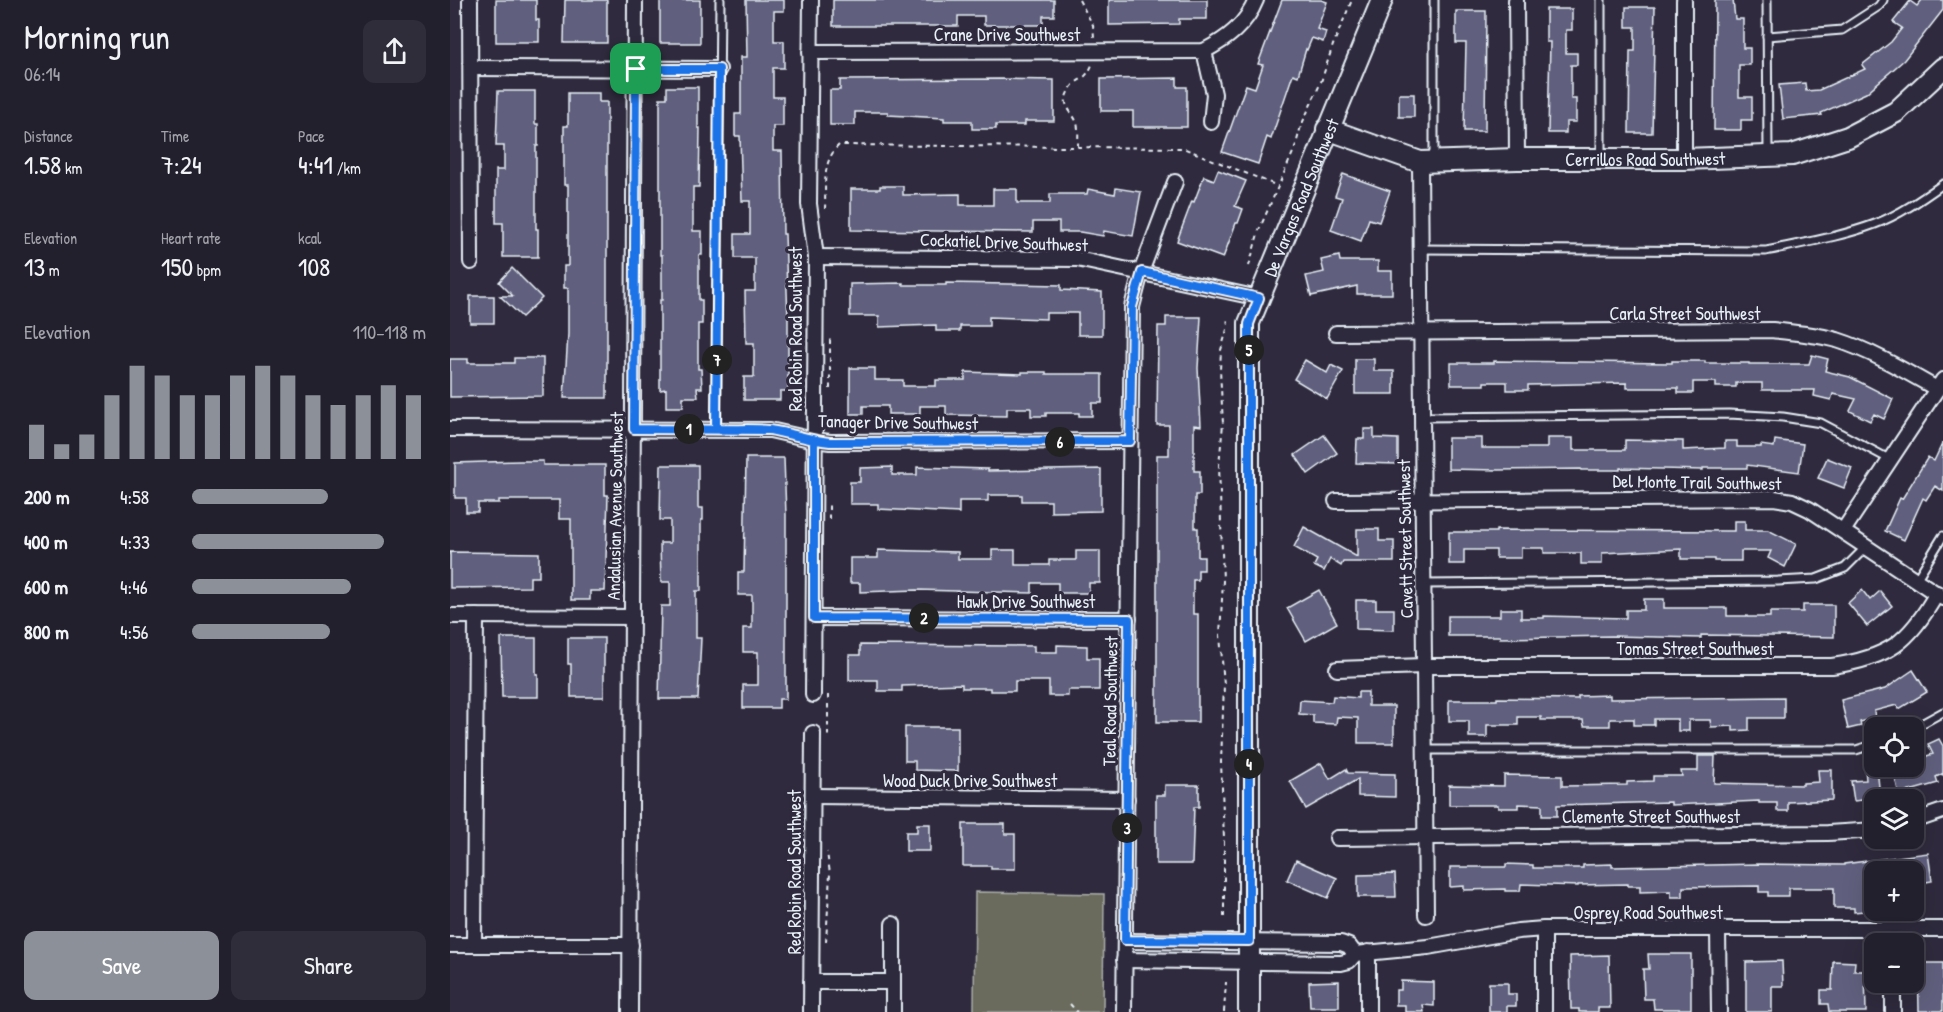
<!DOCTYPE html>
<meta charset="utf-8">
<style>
:root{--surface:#23202e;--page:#2f2d3a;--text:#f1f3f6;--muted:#a3a3aa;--line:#403e4a;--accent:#8c9099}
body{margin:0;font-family:"Patrick Hand",sans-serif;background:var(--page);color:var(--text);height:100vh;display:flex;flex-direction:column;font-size:22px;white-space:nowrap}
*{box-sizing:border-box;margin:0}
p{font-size:20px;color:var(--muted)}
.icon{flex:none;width:33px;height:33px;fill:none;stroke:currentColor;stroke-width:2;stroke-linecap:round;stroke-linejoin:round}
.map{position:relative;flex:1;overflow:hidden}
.sheet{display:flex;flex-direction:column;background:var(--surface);width:450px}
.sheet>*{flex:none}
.controls{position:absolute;left:1414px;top:717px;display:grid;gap:12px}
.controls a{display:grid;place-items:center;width:60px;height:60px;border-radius:12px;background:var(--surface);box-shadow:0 6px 24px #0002,0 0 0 2px var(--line);font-size:30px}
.pin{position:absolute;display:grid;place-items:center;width:51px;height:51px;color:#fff;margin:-26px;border-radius:12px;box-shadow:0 3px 9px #0006}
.km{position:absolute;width:30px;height:30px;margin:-15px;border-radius:50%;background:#222;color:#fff;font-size:16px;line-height:30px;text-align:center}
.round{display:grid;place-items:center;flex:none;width:63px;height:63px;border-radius:12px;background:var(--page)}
.summary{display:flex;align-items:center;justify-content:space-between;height:102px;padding:0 24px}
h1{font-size:33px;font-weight:600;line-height:45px}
.stats{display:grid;grid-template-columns:repeat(3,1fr);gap:9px;height:102px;padding:6px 24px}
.stats div{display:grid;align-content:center}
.stats b{font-size:26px;font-weight:600}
.stats small{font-size:16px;font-weight:400}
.stats p{font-size:16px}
.chart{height:168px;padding:12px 24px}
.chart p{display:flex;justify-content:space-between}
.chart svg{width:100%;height:108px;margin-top:6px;stroke:var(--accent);stroke-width:6}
.primary-button{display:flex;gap:12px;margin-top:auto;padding:12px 24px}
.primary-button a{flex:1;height:69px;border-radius:12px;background:var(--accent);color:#fff;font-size:24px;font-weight:600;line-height:69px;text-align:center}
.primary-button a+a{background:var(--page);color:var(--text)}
ul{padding:0 24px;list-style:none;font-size:20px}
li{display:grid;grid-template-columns:96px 72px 1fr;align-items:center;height:45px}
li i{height:15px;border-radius:8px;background:var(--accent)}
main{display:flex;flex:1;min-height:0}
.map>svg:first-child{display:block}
</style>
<main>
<section class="sheet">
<div class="summary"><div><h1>Morning run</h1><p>06:14</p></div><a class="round"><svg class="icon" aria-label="share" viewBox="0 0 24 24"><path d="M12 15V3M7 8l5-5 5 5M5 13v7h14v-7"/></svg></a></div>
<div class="stats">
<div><p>Distance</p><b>1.58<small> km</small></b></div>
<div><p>Time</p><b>7:24</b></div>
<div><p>Pace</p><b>4:41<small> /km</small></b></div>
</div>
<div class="stats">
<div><p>Elevation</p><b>13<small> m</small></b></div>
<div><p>Heart rate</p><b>150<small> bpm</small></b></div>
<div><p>kcal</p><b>108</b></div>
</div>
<div class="chart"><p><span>Elevation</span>110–118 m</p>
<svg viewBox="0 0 160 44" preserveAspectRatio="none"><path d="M5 44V30M15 44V38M25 44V34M35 44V18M45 44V6M55 44V10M65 44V18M75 44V18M85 44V10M95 44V6M105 44V10M115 44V18M125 44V22M135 44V18M145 44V14M155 44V18"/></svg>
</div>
<ul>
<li><b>200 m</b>4:58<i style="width:58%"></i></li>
<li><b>400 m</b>4:33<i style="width:82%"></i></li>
<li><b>600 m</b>4:46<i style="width:68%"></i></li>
<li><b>800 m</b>4:56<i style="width:59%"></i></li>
</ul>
<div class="primary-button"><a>Save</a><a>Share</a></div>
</section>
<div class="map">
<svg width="1493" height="1012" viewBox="0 0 1493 1012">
<rect width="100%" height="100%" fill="#2f2a3d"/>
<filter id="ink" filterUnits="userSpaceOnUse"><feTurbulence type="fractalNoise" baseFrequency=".0167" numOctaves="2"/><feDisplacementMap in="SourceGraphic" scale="12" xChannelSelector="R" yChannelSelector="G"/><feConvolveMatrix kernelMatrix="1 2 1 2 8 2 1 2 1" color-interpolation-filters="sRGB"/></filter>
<g filter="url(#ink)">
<polygon fill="#6b6b5d" stroke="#aaaeaa" stroke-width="1.5" points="525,892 654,894 653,1012 524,1012"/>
<g fill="#615f7d" stroke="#e8f1f8" stroke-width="1.5">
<polygon points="46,0 86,0 86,20 89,20 89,42 46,42"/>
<polygon points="115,0 157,0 157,43 114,43"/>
<rect x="210" y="0" width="40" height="43"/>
<polygon points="296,0 334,0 334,11 324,11 324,41 334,41 334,68 323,68 323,97 333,97 333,126 323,126 323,151 332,151 333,234 335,234 338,320 338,391 330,391 330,400 294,400 294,377 304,377 304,343 296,343 295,291 305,291 305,258 285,258 285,234 300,234 300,201 292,201 290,136 285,136 285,114 291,114 291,57 297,57"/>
<polygon points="383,0 604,0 604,16 593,16 593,25 534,25 534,16 508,16 508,26 383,26"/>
<polygon points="659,0 757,0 757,19 729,19 729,24 659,25"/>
<polygon points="832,0 871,0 877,2 867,29 876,32 873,42 862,38 857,50 856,49 848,76 843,74 821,139 817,137 808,164 772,152 796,85 805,88 813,65 808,64"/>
<polygon points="1265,0 1283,0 1285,19 1293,19 1293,48 1300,48 1300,65 1289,65 1289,97 1302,97 1302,120 1291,120 1291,130 1264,130"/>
<polygon points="1472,0 1493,0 1493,10 1454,60 1416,93 1371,113 1372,115 1333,119 1329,85 1355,83 1356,91 1369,90 1415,69 1412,65 1441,42 1452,28 1443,22 1460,1 1467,6"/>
<polygon points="1176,7 1205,7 1202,133 1179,133 1180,51 1185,51 1185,27 1176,27"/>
<polygon points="1096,9 1122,9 1122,30 1116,30 1116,53 1127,53 1127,65 1121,65 1121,99 1126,99 1126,122 1116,122 1116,133 1098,133 1100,42 1096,42"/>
<polygon points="1006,11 1036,11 1035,131 1014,131 1016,43 1006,43"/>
<polygon points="727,78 727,87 737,87 737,127 683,127 683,111 651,111 651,79"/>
<polygon points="551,79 604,80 604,121 575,121 575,125 546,125 546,129 522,129 522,121 494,121 494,118 438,115 438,112 405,112 405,125 380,125 380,90 390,90 390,80"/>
<polygon points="217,87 248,87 248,128 250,128 249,187 243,187 243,231 252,231 252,255 249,255 249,300 252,300 252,324 248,324 248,369 251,369 252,388 247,388 248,397 233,397 233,407 216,407 216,389 210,390 210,300 212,300 212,255 210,255 210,98 217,98"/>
<polygon points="48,91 85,91 85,124 88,124 88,146 86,146 86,229 88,229 88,257 53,257 53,223 46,223 46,170 54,170 54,146 46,146"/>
<polygon points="118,93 149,93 149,102 157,102 157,398 114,398 118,334 118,288 114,288 114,266 118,266 118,185 114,185 114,126 118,126"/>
<rect x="949" y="94" width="15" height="23"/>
<polygon points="768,170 796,181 785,206 793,209 788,223 786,223 773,258 727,241 742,201 744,202 754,176 764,180"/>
<polygon points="893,174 940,191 929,222 919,219 911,241 881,230 892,198 885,196"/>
<polygon points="430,186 453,186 453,195 510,194 510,205 543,205 543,189 567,189 567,203 600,203 600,194 637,194 638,189 665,194 666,188 691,192 683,236 654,231 653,236 630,232 609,232 609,222 583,222 583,232 401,230 401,189 430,189"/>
<polygon points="889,256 890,261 928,261 928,271 942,271 942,294 907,294 907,286 861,296 856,276 874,272 871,260"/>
<polygon points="62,268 92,298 72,317 50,296 63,296 49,282"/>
<polygon points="453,283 453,285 496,285 496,283 611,285 611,290 652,292 652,335 628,335 628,313 596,313 596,319 539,317 539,326 510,326 510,331 486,331 486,325 429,327 429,316 400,316 400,284"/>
<rect x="20" y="296" width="24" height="27"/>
<polygon points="716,317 751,317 748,368 751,426 744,425 744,471 750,471 750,495 745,495 745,528 748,528 748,557 754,557 754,570 748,570 748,580 743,580 743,614 748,614 748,722 707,722 707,455 719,455 719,425 707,425 708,326 716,326"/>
<polygon points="1362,355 1378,359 1375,371 1400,377 1443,399 1434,419 1424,414 1420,421 1400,411 1406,399 1383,394 1381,400 1364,396 1365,390 1312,390 1312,383 1286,383 1286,387 1266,387 1266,382 1243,382 1243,393 1228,393 1228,388 1177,388 1177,383 1078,385 1078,390 1057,390 1057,382 1034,382 1034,385 1001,385 1001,363 1044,363 1044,361 1222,363 1222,361 1255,361 1255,363 1299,363 1299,364 1359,364"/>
<polygon points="64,358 93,358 93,396 0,397 0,359 18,359 18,363 64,363"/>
<polygon points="905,359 924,359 924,371 944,371 944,394 905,394"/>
<polygon points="855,360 877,373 881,365 893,371 877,399 844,379"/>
<polygon points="400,368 425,368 425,380 453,380 453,386 486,386 486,380 515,380 515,372 572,374 572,372 596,372 596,374 652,374 652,403 642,403 642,416 629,416 629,413 596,413 596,416 581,416 581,408 557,408 557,416 496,415 496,406 470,406 470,414 438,414 438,406 413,406 413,414 400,414"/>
<polygon points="914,429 924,429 924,438 948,439 948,464 906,463 907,439 914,439"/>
<polygon points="874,435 887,453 858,474 845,455"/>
<polygon points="998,438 1032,438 1032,448 1097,448 1097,438 1123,438 1123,450 1175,450 1175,440 1233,441 1233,450 1275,448 1275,441 1287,441 1287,447 1311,447 1311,445 1324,447 1325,440 1353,444 1349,472 1297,465 1297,468 1253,468 1253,470 1170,468 1170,470 1131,470 1131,469 1048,470 998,469"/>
<polygon points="1493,442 1493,491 1485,486 1476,500 1473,498 1454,540 1435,531 1450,498 1452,499 1478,457 1484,461"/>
<polygon points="296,458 334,458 336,515 336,699 329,699 329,708 293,708 293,685 308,685 308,652 293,652 293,628 302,628 302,595 288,595 288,572 294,572"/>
<polygon points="1377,458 1402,468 1394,488 1368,478"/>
<polygon points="70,461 93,461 93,465 155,465 155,495 158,495 155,591 140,591 140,600 121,600 121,519 109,519 109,500 49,500 49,503 28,503 28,512 16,512 16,498 5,498 5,463"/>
<polygon points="211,465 248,465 248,508 253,508 253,520 251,520 251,591 246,591 246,638 251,638 248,699 209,699 211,606 220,606 220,582 211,582 210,543 220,543 220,520 210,520"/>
<polygon points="442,467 442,475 467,475 467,467 538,469 538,471 651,469 651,511 601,512 601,501 572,501 572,495 538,495 538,501 509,501 509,513 428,509 428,504 400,504 400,482 410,482 410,468"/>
<polygon points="1284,521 1295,521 1295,530 1318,530 1346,544 1335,567 1318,558 1321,551 1291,551 1291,561 1264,561 1264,559 1231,559 1231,549 1152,553 1152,564 1131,564 1131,553 1094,553 1094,548 1071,548 1071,558 1046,558 1046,550 1014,550 1014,564 999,564 999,532 1046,532 1046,530 1284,531"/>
<polygon points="854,527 907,557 907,529 929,529 929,541 944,541 944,562 893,562 891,566 880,559 874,571 864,566 867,560 844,547"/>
<polygon points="428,550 508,552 508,559 542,559 542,550 565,550 565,565 599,565 599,560 626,560 626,551 650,551 650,583 639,583 639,593 608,593 608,583 582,583 582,593 467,590 410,592 410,583 400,583 400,558 428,558"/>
<polygon points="0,552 89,553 89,577 80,577 80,587 0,588"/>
<polygon points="869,590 887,623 856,641 837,608"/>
<polygon points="1412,590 1420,600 1430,591 1442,606 1417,626 1398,603"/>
<polygon points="1194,599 1214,599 1214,608 1277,608 1277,616 1297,616 1297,617 1320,617 1320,612 1353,612 1353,605 1384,605 1384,637 1251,635 1251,638 1163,636 1050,638 1050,636 998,636 998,616 1050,616 1050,609 1071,609 1071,618 1094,618 1094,616 1176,618 1176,610 1194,610"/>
<polygon points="906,600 926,600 926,609 944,609 944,630 906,629"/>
<polygon points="51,638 86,638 86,674 88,674 88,697 52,697"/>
<polygon points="118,638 154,638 154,697 121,697 121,664 118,664"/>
<polygon points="410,645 584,646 584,652 607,652 607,645 637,646 637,658 649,658 649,690 618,690 618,696 599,696 599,681 565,681 565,691 540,691 540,688 512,688 512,684 452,686 452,691 428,691 428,680 399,680 399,655 410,655"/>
<polygon points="1463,670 1477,692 1449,709 1447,705 1424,711 1425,718 1410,722 1411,726 1398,729 1391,700 1435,689"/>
<polygon points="908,692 918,692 918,706 944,706 944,743 908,743 908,718 887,717 886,724 863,723 863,715 849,714 850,700 882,702 883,696 908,698"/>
<polygon points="1160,695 1160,699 1334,697 1334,718 1299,718 1299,730 1283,731 1283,726 1261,727 1260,720 1239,720 1239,731 1228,731 1228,719 1204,719 1204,725 1184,725 1184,719 1160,719 1160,726 1134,726 1133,720 1091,720 1091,717 1068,717 1068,725 1037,725 1037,737 1019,737 1019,721 999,721 999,700 1047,700 1047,698 1128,699 1128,696"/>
<polygon points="455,727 508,727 508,771 465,770 465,761 455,761"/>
<polygon points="1489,739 1493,746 1493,775 1492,774 1486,777 1488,783 1449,794 1444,774 1469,767 1467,759 1483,754 1478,744"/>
<polygon points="1248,756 1265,756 1264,783 1353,785 1353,783 1369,782 1368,770 1382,770 1382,800 1338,802 1338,811 1327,811 1327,803 1309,803 1309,801 1221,805 1221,802 1107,805 1107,816 1092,816 1092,805 1068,804 1068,808 1048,808 1048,805 999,805 999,785 1054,786 1054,775 1112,776 1112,786 1177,785 1177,782 1203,781 1203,776 1232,776 1231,771 1248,771"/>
<polygon points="871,763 880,779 896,769 898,773 945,774 945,797 908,796 908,779 856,809 840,781"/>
<polygon points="1427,766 1430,798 1404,801 1401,781 1416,780 1415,768"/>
<polygon points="715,785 749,785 749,807 744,807 742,864 706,864 706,795 715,795"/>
<polygon points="467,824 480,824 480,851 456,851 456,832 467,832"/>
<polygon points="513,824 555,824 555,834 565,834 565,869 541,869 541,866 513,866"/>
<polygon points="1478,853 1482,881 1464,884 1464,872 1425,872 1425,910 1404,912 1404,908 1384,908 1384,888 1339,888 1339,896 1318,896 1318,892 1309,892 1309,886 1233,887 1233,897 1221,897 1221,891 1190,892 1190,886 1178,886 1178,884 1128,885 1128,886 1071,884 1070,891 1055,891 1055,889 1014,890 1014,886 1000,887 1000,867 1056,867 1056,864 1083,865 1083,868 1133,868 1133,865 1162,864 1162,867 1309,864 1394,865 1394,864"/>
<polygon points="846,860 887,878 878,898 837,880"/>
<polygon points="945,874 946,897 908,897 908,875"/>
<polygon points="1198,954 1241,954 1241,1009 1204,1009 1203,999 1194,999 1193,969 1199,969"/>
<polygon points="1159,955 1160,1008 1148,1008 1148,1012 1129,1012 1129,1009 1121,1009 1120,956"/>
<polygon points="1332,961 1333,986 1322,986 1322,1012 1296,1012 1296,962"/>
<polygon points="1383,961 1405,962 1404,971 1415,971 1416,1012 1379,1012 1378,1004 1371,1004 1371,990 1382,990"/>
<polygon points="1468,963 1493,963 1493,1011 1469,1011"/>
<polygon points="889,981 889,1007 860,1007 859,982"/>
<polygon points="951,981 984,982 984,1006 973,1005 974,1012 955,1012 955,1005 946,1005 946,990 951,990"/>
<polygon points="1039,983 1058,983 1058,994 1066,994 1066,1006 1057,1006 1057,1012 1039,1012"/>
</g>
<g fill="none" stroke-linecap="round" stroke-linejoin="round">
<g stroke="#e8f1f8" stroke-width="11">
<g id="lane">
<polyline points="984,0 984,159"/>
<polyline points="1317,0 1318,154"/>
<polyline points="1317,36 1392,30 1429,6 1433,0"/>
<polyline points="1151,156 1151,0"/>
<path d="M971,249L1316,251C1352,243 1390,237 1425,224C1449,215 1472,199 1493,184"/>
<polyline points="972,417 1279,414 1333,417 1371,423 1439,459"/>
<polyline points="266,429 270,0"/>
<polyline points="1466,580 1493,536"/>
<polyline points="974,584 1328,581 1366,579 1395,568 1416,547"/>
<polyline points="1464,728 1493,712"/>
<polyline points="975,750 1406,750 1425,744"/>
</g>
</g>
<g stroke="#e8f1f8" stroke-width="18">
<g id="street">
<polyline points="20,0 21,262"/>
<polyline points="361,0 359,204 366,257 363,695"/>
<polyline points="1066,0 1067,159"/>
<polyline points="1234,0 1234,159"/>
<polyline points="754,51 764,94 761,122"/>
<path d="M360,52L754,51C777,39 796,25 806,0"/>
<polyline points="21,68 269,69"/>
<polyline points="970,162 976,915"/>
<polyline points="366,257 627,259 809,298"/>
<path d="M886,333L1322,330C1344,333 1366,334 1387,340C1422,351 1455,371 1487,389"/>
<polyline points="0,429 320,430 364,440 380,442 680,441"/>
<polyline points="886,501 1324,498 1342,501 1359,509 1493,598"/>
<polyline points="1393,531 1493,380"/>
<polyline points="0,616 182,617"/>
<polyline points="364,618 679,619"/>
<path d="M887,669L974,666H1382C1438,658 1459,643 1487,593"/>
<polyline points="363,796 677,799"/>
<polyline points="1464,821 1493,811"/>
<polyline points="887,838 1378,833 1425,830"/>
<polyline points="1094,929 1094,1012"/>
<polyline points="1268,930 1269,1012"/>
<polyline points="675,941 891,943 899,946 905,954"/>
<polyline points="0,945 181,945"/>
<polyline points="24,945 26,616"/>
<polyline points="674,960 891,963 899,961 905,954 978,947 1068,931 1094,929 1493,929"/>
<polyline points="361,982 443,982"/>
<polyline points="1443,982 1443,1012"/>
<polyline points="180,1012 185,0"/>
<polyline points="361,1012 363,733"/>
<polyline points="443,1012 443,924"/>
<polyline points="674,1012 682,307 691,272 725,182"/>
<polyline points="918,1012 918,952"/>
</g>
</g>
<g stroke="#e8f1f8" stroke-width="24">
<g id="secondary">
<path id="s1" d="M877,129L970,162L1067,159H1234L1342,155L1398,137L1446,112L1493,68"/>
<path id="s2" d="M799,1012V323L932,0"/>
</g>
</g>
<g stroke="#e8f1f8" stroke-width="2" stroke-dasharray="4.5 4.5" stroke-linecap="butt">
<polyline points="629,0 643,25 644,37"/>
<path d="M628,147C628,139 629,131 627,123C622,110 609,105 620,89C628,77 635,82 642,65"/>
<path d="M375,209C376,185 371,163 389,145L733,148L828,186"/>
<polyline points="799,266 809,230 845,148 851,126 871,82 883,45 902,0"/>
<polyline points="380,389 380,335"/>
<polyline points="379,519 379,504"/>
<polyline points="378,695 378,737"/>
<polyline points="774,917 774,839 771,762 774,685 770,635 773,581 769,465 773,424 770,370 771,350 778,326 777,317"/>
<polyline points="376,942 380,874 377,852"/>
<polyline points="620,1004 627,1012"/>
<polyline points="774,1012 776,982"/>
</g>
<use href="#lane" stroke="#2f2a3d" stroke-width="7"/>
<use href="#street" stroke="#2f2a3d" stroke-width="14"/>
<use href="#secondary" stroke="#2f2a3d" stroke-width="20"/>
</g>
</g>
<g fill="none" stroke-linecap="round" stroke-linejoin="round" filter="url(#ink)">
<g stroke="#fff" stroke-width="12">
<path id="route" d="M186,69L184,429L320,430L364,440V618L679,619L675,940L799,941V324L809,298L692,272L682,307L680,441L380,442C359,440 339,432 319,430C302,428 284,430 266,429L269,69H186"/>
</g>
<use href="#route" stroke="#1a73e8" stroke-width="8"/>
</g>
<g text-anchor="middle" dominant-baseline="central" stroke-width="6" stroke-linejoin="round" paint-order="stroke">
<g font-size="18" fill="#e8f1f8" stroke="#2f2a3d">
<text x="557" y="34">Crane Drive Southwest</text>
<text stroke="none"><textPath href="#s1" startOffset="324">Cerrillos Road Southwest</textPath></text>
<text stroke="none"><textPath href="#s2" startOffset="825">De Vargas Road Southwest</textPath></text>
<text transform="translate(554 242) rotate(2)">Cockatiel Drive Southwest</text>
<text x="1235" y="313">Carla Street Southwest</text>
<text transform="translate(345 329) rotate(-90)">Red Robin Road Southwest</text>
<text transform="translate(448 422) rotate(1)">Tanager Drive Southwest</text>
<text transform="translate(1247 482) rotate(1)">Del Monte Trail Southwest</text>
<text transform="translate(165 506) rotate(-89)">Andalusian Avenue Southwest</text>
<text transform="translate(955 539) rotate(-91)">Cavett Street Southwest</text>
<text x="576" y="601">Hawk Drive Southwest</text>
<text x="1245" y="648">Tomas Street Southwest</text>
<text transform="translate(660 701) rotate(-89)">Teal Road Southwest</text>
<text x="520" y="780">Wood Duck Drive Southwest</text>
<text x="1201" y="816">Clemente Street Southwest</text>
<text transform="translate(344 872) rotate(-90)">Red Robin Road Southwest</text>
<text x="1198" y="912">Osprey Road Southwest</text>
</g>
</g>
</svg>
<div class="controls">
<a><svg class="icon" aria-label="locate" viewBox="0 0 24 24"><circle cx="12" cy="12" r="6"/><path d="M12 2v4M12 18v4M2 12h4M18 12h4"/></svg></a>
<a><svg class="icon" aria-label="layers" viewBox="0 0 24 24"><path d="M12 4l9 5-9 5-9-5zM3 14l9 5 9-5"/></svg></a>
<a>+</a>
<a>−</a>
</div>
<div class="pin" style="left:186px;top:69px;background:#1e9e55"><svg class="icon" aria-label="arrive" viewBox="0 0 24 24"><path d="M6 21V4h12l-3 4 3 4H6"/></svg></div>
<b class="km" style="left:239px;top:429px">1</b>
<b class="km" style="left:474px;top:618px">2</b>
<b class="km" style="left:677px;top:828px">3</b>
<b class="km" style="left:799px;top:764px">4</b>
<b class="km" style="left:799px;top:350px">5</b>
<b class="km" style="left:610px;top:442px">6</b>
<b class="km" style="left:267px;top:360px">7</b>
</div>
</main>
